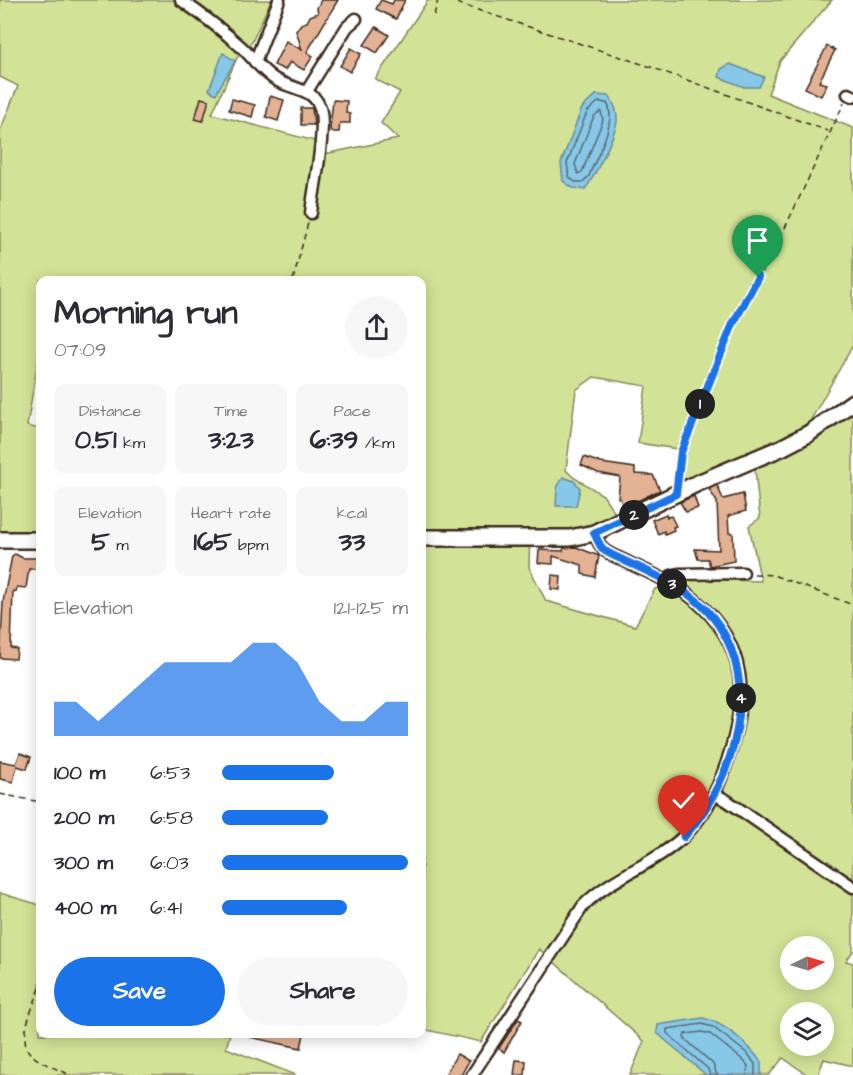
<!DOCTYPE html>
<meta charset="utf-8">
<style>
:root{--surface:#fff;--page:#f7f7f7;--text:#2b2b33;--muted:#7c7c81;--accent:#1a73e8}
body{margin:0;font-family:"Architects Daughter",sans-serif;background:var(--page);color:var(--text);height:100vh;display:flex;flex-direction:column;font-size:22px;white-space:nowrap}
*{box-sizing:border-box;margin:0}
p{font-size:20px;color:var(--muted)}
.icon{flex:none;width:33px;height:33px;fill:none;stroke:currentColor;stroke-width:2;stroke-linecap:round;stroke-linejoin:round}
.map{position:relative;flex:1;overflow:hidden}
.side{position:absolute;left:36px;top:276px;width:390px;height:762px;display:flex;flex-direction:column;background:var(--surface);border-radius:12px;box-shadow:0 3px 15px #0003}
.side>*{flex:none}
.needle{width:39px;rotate:85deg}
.controls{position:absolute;left:780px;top:936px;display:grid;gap:12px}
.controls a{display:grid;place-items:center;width:54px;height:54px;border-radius:50%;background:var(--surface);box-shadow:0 3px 15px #0003;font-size:30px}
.pin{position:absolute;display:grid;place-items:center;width:51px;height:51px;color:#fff;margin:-62px -26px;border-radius:50% 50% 50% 0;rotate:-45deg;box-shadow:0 0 6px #0007}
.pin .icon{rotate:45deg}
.km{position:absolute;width:30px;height:30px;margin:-15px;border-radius:50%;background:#222;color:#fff;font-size:16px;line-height:30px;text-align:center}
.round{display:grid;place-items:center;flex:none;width:63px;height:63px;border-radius:32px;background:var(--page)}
.head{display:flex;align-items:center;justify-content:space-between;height:102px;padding:0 18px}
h1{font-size:33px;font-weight:700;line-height:45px}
.figures{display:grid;grid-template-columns:repeat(3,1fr);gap:9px;height:102px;padding:6px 18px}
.figures div{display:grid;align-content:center;border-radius:12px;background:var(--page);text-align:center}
.figures b{font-size:26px;font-weight:700}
.figures small{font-size:16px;font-weight:400}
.figures p{font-size:16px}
.chart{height:168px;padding:12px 18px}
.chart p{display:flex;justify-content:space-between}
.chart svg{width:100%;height:108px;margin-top:6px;fill:var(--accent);opacity:.7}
.primary-button{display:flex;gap:12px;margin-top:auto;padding:12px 18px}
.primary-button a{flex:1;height:69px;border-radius:36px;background:var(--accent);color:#fff;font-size:24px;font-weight:700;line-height:69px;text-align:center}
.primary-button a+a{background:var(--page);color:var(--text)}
ul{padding:0 18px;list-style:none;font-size:20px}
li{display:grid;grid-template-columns:96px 72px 1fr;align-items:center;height:45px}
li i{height:15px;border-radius:8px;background:var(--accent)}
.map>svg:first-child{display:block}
</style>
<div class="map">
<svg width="853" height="1075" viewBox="0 0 853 1075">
<rect width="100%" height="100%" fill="#fff"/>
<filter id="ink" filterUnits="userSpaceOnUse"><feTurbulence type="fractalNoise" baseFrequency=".0167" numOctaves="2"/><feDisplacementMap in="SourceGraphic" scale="12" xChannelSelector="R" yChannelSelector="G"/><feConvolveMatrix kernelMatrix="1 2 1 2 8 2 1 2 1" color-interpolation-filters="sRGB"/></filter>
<g filter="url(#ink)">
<g fill="#d2e296" stroke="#86865a" stroke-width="1.5" fill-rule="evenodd">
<path d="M0,0H271L252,42L237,58L212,114L315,141L314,156L398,139L381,123L400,92L375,79L428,0H832L780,61L768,94L853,128V345L795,448L853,402V951L846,961L853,963V1066L824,1059L818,1075H808L783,1058L769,1075H630L644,1041L539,949L481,1042L422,1029V280H40V348L27,426L40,429V534H0V131L18,86L0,77ZM594,377L646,386L638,443L684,450L681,477L687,481L753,451L760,518L749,526L761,581L691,579L655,589L635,626L546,601L529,567L530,532L580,530L617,516L603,495L573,477L566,470L576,390ZM790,946H824V980H790ZM790,1012H824V1046H790Z"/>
<polygon points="0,893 40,905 40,1034 230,1034 226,1048 296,1075 0,1075"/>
</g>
<g fill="#87c8e8" stroke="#698997" stroke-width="1.5">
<polygon points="223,53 235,61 216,94 209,90"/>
<polygon points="730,64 764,77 759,87 744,87 719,77 721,69"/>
<path d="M596,95L609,96C614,103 617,109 617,118C618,131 594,178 585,189L573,188L563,181L561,163L582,108Z"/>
<polygon points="563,477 574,481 580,488 576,506 556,506 557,488"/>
<path d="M703,1018C725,1023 748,1044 761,1062V1075H706L657,1033L658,1025Z"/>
</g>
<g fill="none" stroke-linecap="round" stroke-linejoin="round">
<g stroke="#59696f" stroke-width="1.5">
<path d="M598,102L607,103C618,121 596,157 589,176L583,182H575L569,177L567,163L587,112Z"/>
<polygon points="601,111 603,120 582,172 578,174 575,164 594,116"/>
<polyline points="710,1075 708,1069 667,1033 667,1029 702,1024 713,1027 748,1054 755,1064 755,1075"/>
<polyline points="717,1075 713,1064 684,1038 685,1034 702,1032 710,1034 743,1060 748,1066 747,1075"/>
</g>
</g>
<g fill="#e3b294" stroke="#3b2a1e" stroke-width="1.5">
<polygon points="321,0 338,0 307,52 313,56 304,70 290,62 285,70 274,65 286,41 302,50 296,31 301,24 307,22 310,16 318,13 317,8"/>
<polygon points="381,0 392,4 394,0 405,0 396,19 376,9"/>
<polygon points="376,27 389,35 377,53 364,45"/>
<polygon points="827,46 835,50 819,82 827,84 821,96 805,88"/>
<polygon points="351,48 361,54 350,72 340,66"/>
<polygon points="270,96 284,100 278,121 266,117"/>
<polygon points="201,98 209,100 203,121 195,119"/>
<polygon points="232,99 255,105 252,117 229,110"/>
<polygon points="333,100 347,101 346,113 350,114 350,123 340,123 339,132 331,132 330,128"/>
<polygon points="301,108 312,108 314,125 301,125"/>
<polygon points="584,457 601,463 635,468 635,474 653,475 660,490 623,508 620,498 618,498 620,477 598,473 581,465"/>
<polygon points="717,485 723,499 743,494 746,511 728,516 729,533 733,533 734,561 710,566 708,559 698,559 695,549 719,550 717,502 709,489"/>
<polygon points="694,496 698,508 686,512 680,502"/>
<polygon points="666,514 667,517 671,516 676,526 673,527 674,530 665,534 664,531 658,534 652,520"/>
<polygon points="576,547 599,556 595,577 582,574 582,565 553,556 553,564 538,563 539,550 563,551 564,548"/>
<polygon points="15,554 23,558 40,558 40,569 29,569 26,588 17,587 16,592 13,591 11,648 17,649 16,659 0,658 3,602 12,556"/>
<polygon points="552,575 561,576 560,590 551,589"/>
<polygon points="20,753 31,757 27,769 17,766 13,782 0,779 0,761 16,764"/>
<polygon points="518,1019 522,1021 504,1052 499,1048"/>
<polygon points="249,1034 304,1034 301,1048 249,1037"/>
<polygon points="457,1054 469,1061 461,1075 445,1075"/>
<polygon points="516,1060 526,1061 525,1075 514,1075"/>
</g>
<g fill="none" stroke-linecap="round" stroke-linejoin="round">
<g stroke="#3b2a1e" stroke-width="15">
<g id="street">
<path d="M181,0C201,14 221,29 239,45C252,56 261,71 276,80C293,90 317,88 321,112C325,136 314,187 311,213"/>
<polyline points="255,62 279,0"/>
<polyline points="307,91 347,27 356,19"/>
<polyline points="848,94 853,96"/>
<polyline points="666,581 671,576 679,574 743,573"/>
<polyline points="714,794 726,800 853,887"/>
<path d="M472,1075L583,906C612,876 654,865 684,836C705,816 718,789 727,762C748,699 749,646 695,600C674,582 647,572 623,560C617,557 608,554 603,549C599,545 597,538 594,533"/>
</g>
</g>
<g stroke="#3b2a1e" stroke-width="20">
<g id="secondary">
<polyline points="422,538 570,538 594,533 698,483 781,448 808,434 853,402"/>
<polyline points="0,540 40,540"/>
</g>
</g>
<g stroke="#3b2a1e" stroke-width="1.5" stroke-dasharray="6 4.5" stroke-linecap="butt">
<polyline points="447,0 645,65 828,131"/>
<polyline points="434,15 438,0"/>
<polyline points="293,280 308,223"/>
<polyline points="678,478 681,452 733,324 784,230 844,103"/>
<polyline points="754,574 773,575 853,605"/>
<polyline points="0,794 40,802"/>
<path d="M40,988C34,1005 15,1042 32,1055C42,1064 58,1069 70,1075"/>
</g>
<use href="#street" stroke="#fff" stroke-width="10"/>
<use href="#secondary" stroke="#fff" stroke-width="15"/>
</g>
</g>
<g fill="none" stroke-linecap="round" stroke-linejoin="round" filter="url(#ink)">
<g stroke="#fff" stroke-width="12">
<path id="route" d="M684,837C743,770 771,654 688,594C669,580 644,570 623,560C617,557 608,554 603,549C599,545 597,538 594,533L676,494L681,452L733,324L758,277"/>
</g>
<use href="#route" stroke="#1a73e8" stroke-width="8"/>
</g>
</svg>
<div class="controls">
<a><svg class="needle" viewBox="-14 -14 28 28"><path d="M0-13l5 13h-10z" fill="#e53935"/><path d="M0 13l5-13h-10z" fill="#7c7c81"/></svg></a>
<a><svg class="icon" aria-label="layers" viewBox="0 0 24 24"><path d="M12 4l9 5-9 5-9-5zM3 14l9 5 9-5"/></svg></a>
</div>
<div class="pin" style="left:758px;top:277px;background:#1e9e55"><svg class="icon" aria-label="arrive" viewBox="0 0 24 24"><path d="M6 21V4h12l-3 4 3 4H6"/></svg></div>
<div class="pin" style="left:684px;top:837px;background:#d93025"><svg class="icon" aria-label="check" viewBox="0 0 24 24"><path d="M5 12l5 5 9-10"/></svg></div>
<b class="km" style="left:700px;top:404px">1</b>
<b class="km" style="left:634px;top:515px">2</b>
<b class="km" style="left:672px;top:584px">3</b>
<b class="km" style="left:741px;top:698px">4</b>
<section class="side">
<div class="head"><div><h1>Morning run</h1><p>07:09</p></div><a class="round"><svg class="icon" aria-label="share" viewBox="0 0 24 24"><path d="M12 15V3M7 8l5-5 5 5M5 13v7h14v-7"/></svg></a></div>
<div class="figures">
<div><p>Distance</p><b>0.51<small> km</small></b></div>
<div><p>Time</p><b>3:23</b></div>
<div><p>Pace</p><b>6:39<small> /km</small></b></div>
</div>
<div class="figures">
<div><p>Elevation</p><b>5<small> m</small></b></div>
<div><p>Heart rate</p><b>165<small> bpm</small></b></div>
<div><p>kcal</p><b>33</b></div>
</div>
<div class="chart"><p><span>Elevation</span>121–125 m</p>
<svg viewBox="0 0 160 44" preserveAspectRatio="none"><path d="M0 44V30L10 30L20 38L30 30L40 22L50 14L60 14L70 14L80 14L90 6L100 6L110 14L120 30L130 38L140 38L150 30L160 30V44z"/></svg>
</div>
<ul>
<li><b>100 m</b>6:53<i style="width:60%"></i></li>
<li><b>200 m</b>6:58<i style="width:57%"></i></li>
<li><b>300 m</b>6:03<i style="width:100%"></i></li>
<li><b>400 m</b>6:41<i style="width:67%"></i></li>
</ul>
<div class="primary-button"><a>Save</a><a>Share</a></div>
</section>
</div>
